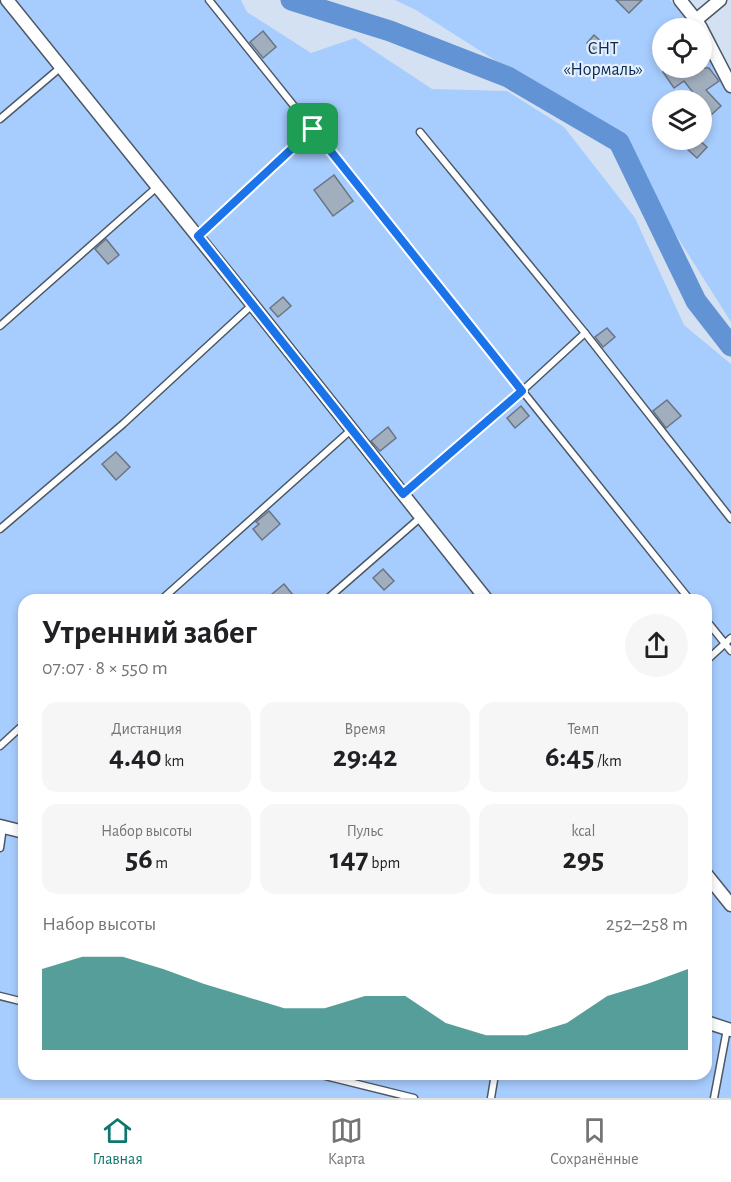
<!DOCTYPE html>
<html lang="ru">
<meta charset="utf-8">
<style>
:root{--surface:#fff;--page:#f6f6f6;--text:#202124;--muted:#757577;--line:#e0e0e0;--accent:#0f766e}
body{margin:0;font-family:"Alegreya Sans",sans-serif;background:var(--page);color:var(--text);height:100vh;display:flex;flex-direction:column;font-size:22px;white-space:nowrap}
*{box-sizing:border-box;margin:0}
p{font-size:20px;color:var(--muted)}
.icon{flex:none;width:33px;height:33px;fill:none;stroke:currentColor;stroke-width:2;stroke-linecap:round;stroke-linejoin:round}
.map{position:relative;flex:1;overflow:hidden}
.side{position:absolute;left:18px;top:594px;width:694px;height:486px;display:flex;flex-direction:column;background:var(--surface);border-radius:18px;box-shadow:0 3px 9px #0003}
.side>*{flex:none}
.buttons{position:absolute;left:652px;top:18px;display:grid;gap:12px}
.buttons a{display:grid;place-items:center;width:60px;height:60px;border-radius:50%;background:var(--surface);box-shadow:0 3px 9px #0003;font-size:30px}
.pin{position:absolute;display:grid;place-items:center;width:51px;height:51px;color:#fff;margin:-26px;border-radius:12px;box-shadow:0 3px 9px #0006}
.round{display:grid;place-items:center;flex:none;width:63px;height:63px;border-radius:32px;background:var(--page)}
.head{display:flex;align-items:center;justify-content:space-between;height:102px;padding:0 24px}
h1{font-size:33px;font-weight:600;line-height:45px}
.stats{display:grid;grid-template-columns:repeat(3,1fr);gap:9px;height:102px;padding:6px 24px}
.stats div{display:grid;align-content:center;border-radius:15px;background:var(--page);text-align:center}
.stats b{font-size:30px;font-weight:600}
.stats small{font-size:16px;font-weight:400}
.stats p{font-size:16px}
.chart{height:168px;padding:12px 24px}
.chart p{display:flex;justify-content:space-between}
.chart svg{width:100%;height:108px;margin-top:6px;fill:var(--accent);opacity:.7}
.tabs{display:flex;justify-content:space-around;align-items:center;height:84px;border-top:2px solid var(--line);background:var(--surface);font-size:16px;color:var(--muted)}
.tabs a{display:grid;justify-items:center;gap:3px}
.tabs .current{color:var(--accent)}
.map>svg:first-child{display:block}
</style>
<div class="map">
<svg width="731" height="1098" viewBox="0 0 731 1098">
<rect width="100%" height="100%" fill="#d4e1f2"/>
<g fill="#a7ccfe" fill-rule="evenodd">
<path d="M0,0H241L247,12L311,53L355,38L432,89L507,91L564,127L635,218L684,325L731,364V1098H0ZM24,600H706V1074H24Z"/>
<path d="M395,0H670L695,28H663V68H702V38L731,80V322L613,135L416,10ZM663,100H702V140H663Z"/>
</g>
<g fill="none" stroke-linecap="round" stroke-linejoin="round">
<polyline stroke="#6293d4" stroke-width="21" points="291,0 390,31 508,77 619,142 696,301 731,346"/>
</g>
<g fill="#a1aebe" stroke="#697584" stroke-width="1.5">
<polygon points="616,0 642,0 629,13"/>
<polygon points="263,31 276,47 263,58 250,42"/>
<polygon points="594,35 603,43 596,51 587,43"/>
<polygon points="669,68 709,68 719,81 706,90 721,106 702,123 702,100 699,100 684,81 674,88 663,72"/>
<polygon points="692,140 699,140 707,147 697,158 685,147"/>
<polygon points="334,175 353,201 333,216 314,190"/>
<polygon points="106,239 119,255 108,264 95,249"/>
<polygon points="283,297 291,306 278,317 270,308"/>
<polygon points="607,328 615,337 603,347 595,337"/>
<polygon points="667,400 681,416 666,428 653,411"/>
<polygon points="521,406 529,416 515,428 507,418"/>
<polygon points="388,427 396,438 380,451 371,441"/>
<polygon points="116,452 130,467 116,480 102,464"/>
<polygon points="269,511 280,524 262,540 253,529 259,524 256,522"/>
<polygon points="383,569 394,581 384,590 373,578"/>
<polygon points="284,584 297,600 265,600"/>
</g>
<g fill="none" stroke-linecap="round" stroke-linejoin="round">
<g stroke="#4d5866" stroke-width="9">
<g id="service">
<polyline points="209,0 690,600"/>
<polyline points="0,119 61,67"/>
<polyline points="420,132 585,333 731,519"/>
<polyline points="198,236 313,129"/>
<polyline points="0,326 157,187"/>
<polyline points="403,494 522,391 585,333"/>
<polyline points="0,529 123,424 252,305"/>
<polyline points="161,600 352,429"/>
<polyline points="326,600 421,517"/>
<polyline points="706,620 731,651"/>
<polyline points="706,661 731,638"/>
<polyline points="0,746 24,724"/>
<polyline points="0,848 3,827"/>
<polyline points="0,996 24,1002"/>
<polyline points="317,1074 414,1098"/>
<polyline points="491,1098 495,1074"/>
<polyline points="714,1098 727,1029"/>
</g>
</g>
<g stroke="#4d5866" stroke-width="15">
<g id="minor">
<polyline points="7,0 252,304 487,600"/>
<polyline points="680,0 696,20 701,28"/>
<polyline points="696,20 720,0"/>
<polyline points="702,30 731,86"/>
<polyline points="0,826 24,832"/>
<polyline points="706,874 731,905"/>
<polyline points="706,1022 731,1030"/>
</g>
</g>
<use href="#service" stroke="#fff" stroke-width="6"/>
<use href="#minor" stroke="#fff" stroke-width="12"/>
</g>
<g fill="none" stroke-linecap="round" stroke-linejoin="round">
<g stroke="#fff" stroke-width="12">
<polygon id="route" points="313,129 522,391 403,494 198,236"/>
</g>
<use href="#route" stroke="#1a73e8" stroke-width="8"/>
</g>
<g text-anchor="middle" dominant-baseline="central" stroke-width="4.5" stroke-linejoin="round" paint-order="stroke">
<g font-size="18" fill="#072952" stroke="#e4eefc">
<text x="603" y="49">СНТ<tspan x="603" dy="21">«Нормаль»</tspan></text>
</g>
</g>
</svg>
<div class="buttons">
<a><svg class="icon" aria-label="locate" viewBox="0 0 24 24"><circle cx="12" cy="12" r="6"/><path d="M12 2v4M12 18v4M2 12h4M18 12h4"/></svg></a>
<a><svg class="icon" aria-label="layers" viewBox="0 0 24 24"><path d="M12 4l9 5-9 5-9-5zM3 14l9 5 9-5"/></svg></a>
</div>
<div class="pin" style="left:313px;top:129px;background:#1e9e55"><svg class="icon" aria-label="arrive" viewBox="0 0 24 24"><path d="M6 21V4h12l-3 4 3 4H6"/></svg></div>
<section class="side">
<div class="head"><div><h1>Утренний забег</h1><p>07:07 · 8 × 550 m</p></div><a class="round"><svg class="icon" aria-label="share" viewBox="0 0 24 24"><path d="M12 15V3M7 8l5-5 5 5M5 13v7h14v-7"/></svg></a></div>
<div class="stats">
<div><p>Дистанция</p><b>4.40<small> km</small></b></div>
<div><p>Время</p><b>29:42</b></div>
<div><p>Темп</p><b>6:45<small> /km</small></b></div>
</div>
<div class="stats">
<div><p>Набор высоты</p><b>56<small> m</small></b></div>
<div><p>Пульс</p><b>147<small> bpm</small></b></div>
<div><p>kcal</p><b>295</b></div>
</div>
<div class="chart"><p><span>Набор высоты</span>252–258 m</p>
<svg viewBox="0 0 160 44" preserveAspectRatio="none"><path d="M0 44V11L10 6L20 6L30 11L40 17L50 22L60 27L70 27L80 22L90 22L100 33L110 38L120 38L130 33L140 22L150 17L160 11V44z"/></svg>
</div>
</section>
</div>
<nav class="tabs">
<a class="current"><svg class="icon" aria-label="home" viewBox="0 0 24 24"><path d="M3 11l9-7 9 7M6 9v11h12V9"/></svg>Главная</a>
<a><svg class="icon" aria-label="map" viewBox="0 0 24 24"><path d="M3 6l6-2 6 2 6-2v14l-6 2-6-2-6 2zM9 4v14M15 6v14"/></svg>Карта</a>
<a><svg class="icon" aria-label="saved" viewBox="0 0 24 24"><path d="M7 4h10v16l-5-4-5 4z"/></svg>Сохранённые</a>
</nav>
